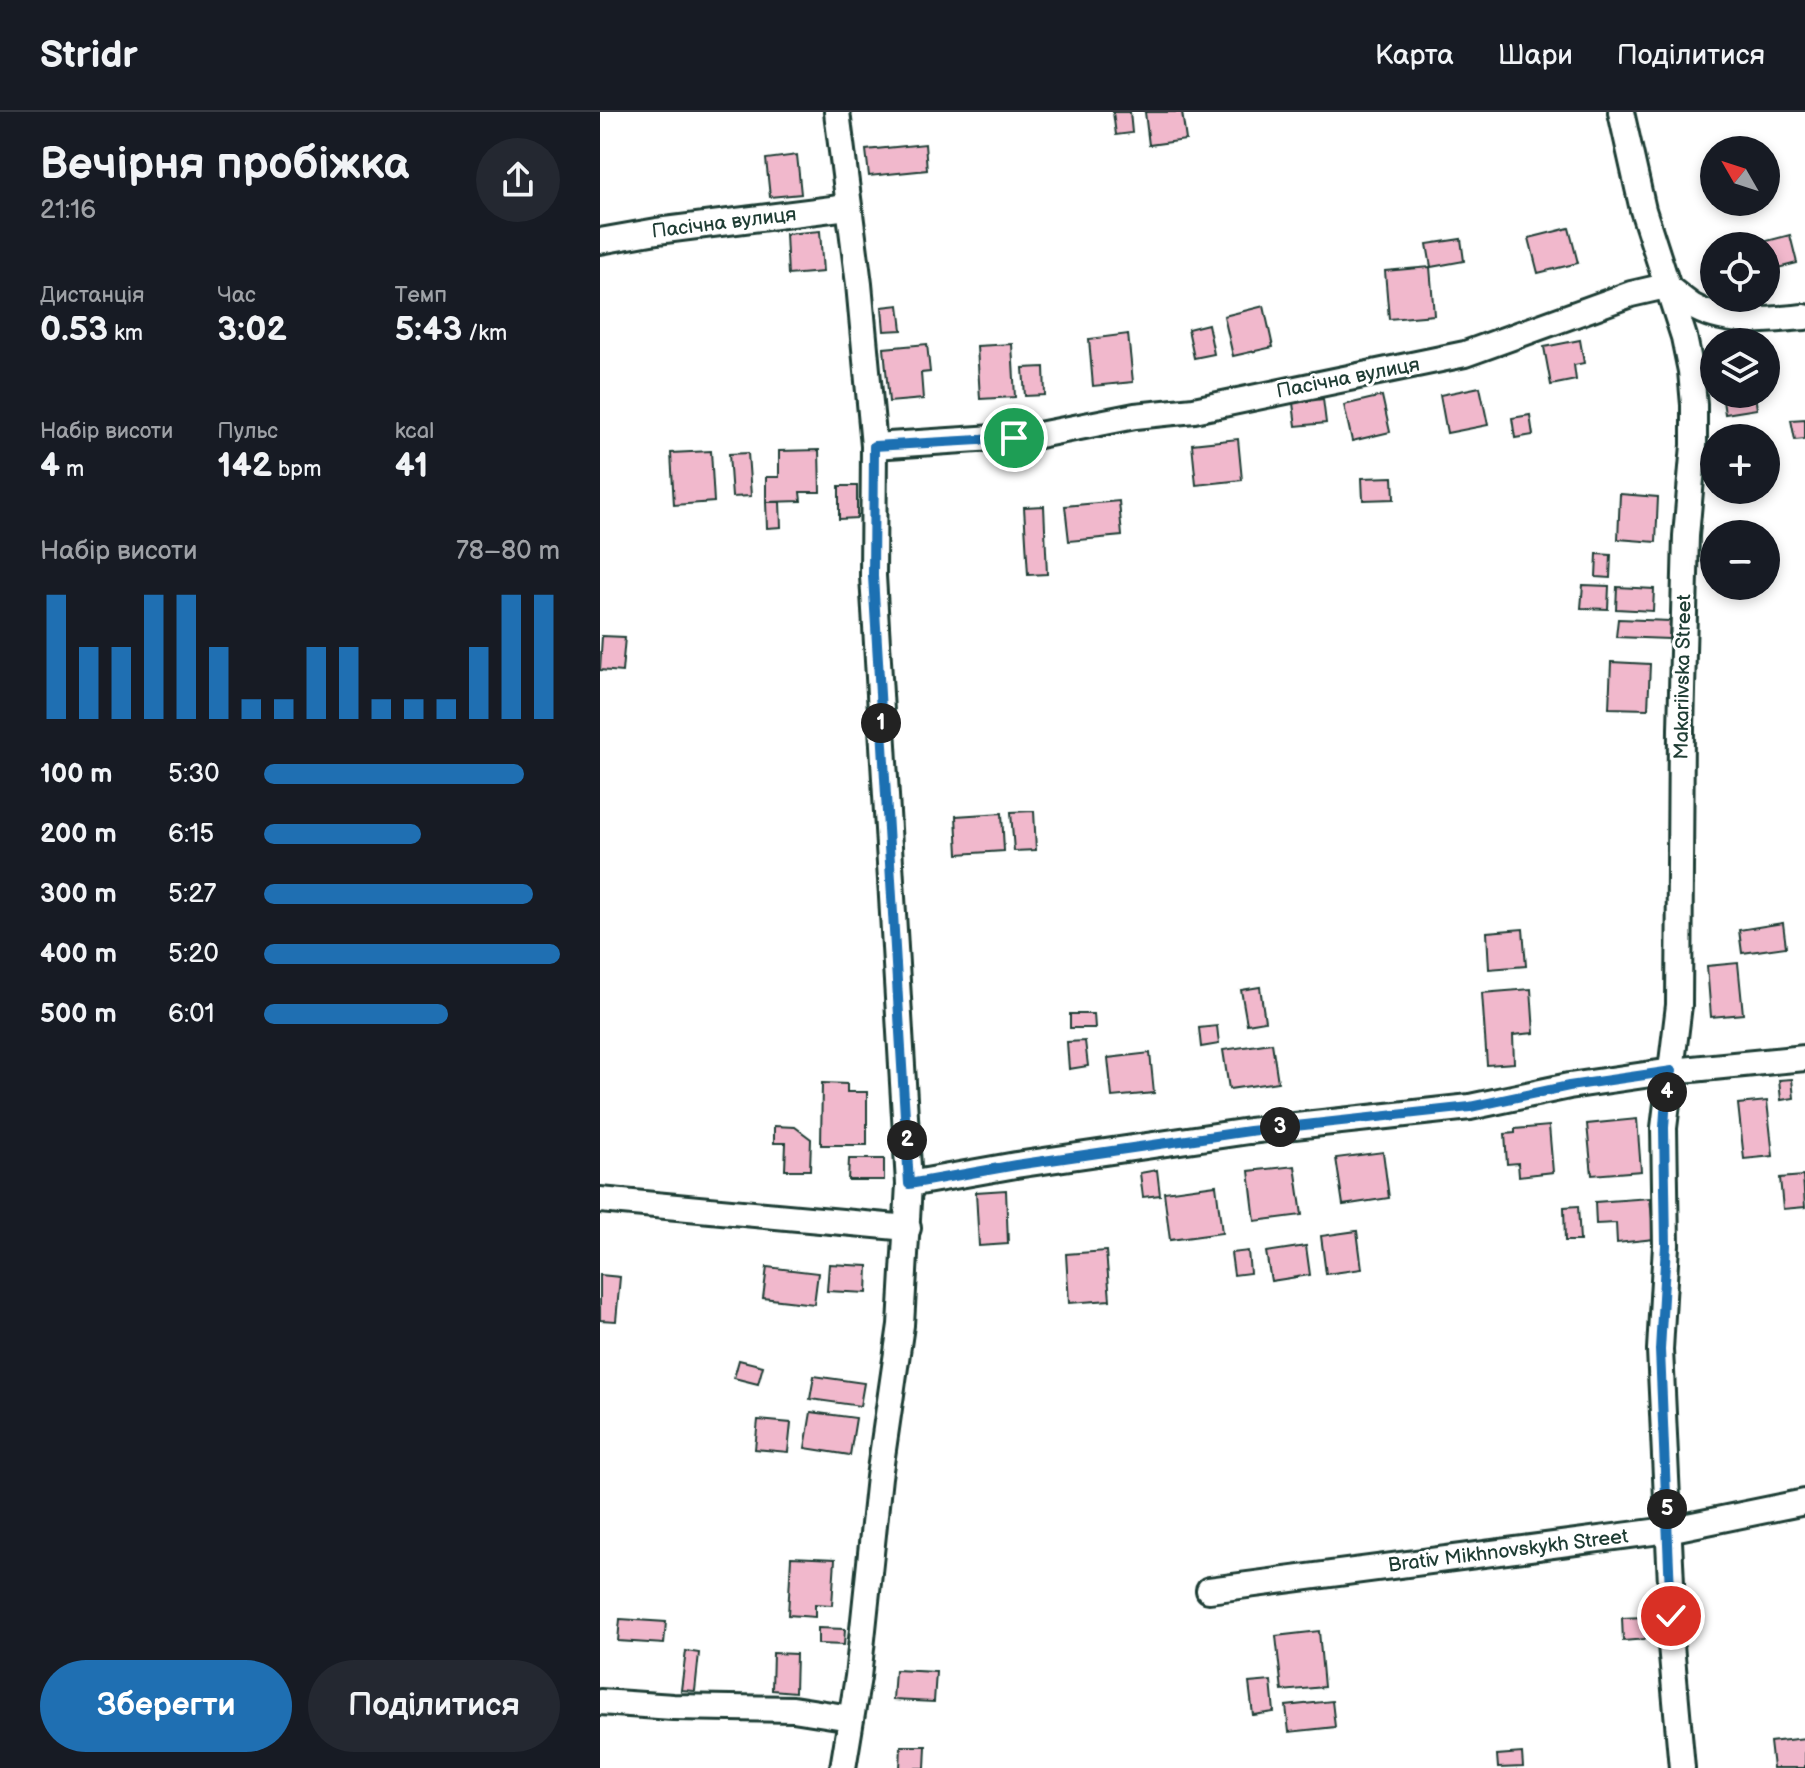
<!DOCTYPE html>
<html lang="uk">
<meta charset="utf-8">
<style>
:root{--surface:#171b24;--page:#242831;--text:#f1f3f6;--muted:#9ea1a6;--line:#363941;--accent:#1f6fb2}
body{margin:0;font-family:"Balsamiq Sans",sans-serif;background:var(--page);color:var(--text);height:100vh;display:flex;flex-direction:column;font-size:30px;white-space:nowrap}
*{box-sizing:border-box;margin:0}
p{font-size:26px;color:var(--muted)}
.icon{flex:none;width:44px;height:44px;fill:none;stroke:currentColor;stroke-width:2;stroke-linecap:round;stroke-linejoin:round}
.map{position:relative;flex:1;overflow:hidden}
.details{display:flex;flex-direction:column;background:var(--surface);width:600px}
.details>*{flex:none}
.needle{width:52px;rotate:309deg}
.controls{position:absolute;left:1100px;top:24px;display:grid;gap:16px}
.controls a{display:grid;place-items:center;width:80px;height:80px;border-radius:50%;background:var(--surface);box-shadow:0 4px 12px #0003;font-size:40px}
.pin{position:absolute;display:grid;place-items:center;width:68px;height:68px;color:#fff;margin:-34px;border:4px solid #fff;border-radius:50%;box-shadow:0 2px 8px #0007}
.km{position:absolute;width:40px;height:40px;margin:-20px;border-radius:50%;background:#222;color:#fff;font-size:22px;line-height:40px;text-align:center}
.round{display:grid;place-items:center;flex:none;width:84px;height:84px;border-radius:42px;background:var(--page)}
.head{display:flex;align-items:center;justify-content:space-between;height:136px;padding:0 40px}
h1{font-size:44px;font-weight:600;line-height:60px}
.stats{display:grid;grid-template-columns:repeat(3,1fr);gap:12px;height:136px;padding:8px 40px}
.stats div{display:grid;align-content:center}
.stats b{font-size:34px;font-weight:600}
.stats small{font-size:22px;font-weight:400}
.stats p{font-size:22px}
.chart{height:224px;padding:16px 40px}
.chart p{display:flex;justify-content:space-between}
.chart svg{width:100%;height:144px;margin-top:8px;stroke:var(--accent);stroke-width:6}
.action{display:flex;gap:16px;margin-top:auto;padding:16px 40px}
.action a{flex:1;height:92px;border-radius:48px;background:var(--accent);color:#fff;font-size:32px;font-weight:600;line-height:92px;text-align:center}
.action a+a{background:var(--page);color:var(--text)}
ul{padding:0 40px;list-style:none;font-size:26px}
li{display:grid;grid-template-columns:128px 96px 1fr;align-items:center;height:60px}
li i{height:20px;border-radius:10px;background:var(--accent)}
header{display:flex;align-items:center;gap:48px;box-sizing:border-box;height:112px;padding:0 40px;background:var(--surface);border-bottom:2px solid var(--line)}
header strong{font-size:38px}
nav{display:flex;gap:44px;margin-inline-start:auto;font-size:28px}
main{display:flex;flex:1;min-height:0}
.map>svg:first-child{display:block}
</style>
<header>
<strong>Stridr</strong>
<nav><a>Карта</a><a>Шари</a><a>Поділитися</a></nav>
</header>
<main>
<section class="details">
<div class="head"><div><h1>Вечірня пробіжка</h1><p>21:16</p></div><a class="round"><svg class="icon" aria-label="share" viewBox="0 0 24 24"><path d="M12 15V3M7 8l5-5 5 5M5 13v7h14v-7"/></svg></a></div>
<div class="stats">
<div><p>Дистанція</p><b>0.53<small> km</small></b></div>
<div><p>Час</p><b>3:02</b></div>
<div><p>Темп</p><b>5:43<small> /km</small></b></div>
</div>
<div class="stats">
<div><p>Набір висоти</p><b>4<small> m</small></b></div>
<div><p>Пульс</p><b>142<small> bpm</small></b></div>
<div><p>kcal</p><b>41</b></div>
</div>
<div class="chart"><p><span>Набір висоти</span>78–80 m</p>
<svg viewBox="0 0 160 44" preserveAspectRatio="none"><path d="M5 44V6M15 44V22M25 44V22M35 44V6M45 44V6M55 44V22M65 44V38M75 44V38M85 44V22M95 44V22M105 44V38M115 44V38M125 44V38M135 44V22M145 44V6M155 44V6"/></svg>
</div>
<ul>
<li><b>100 m</b>5:30<i style="width:88%"></i></li>
<li><b>200 m</b>6:15<i style="width:53%"></i></li>
<li><b>300 m</b>5:27<i style="width:91%"></i></li>
<li><b>400 m</b>5:20<i style="width:100%"></i></li>
<li><b>500 m</b>6:01<i style="width:62%"></i></li>
</ul>
<div class="action"><a>Зберегти</a><a>Поділитися</a></div>
</section>
<div class="map">
<svg width="1205" height="1656" viewBox="0 0 1205 1656">
<rect width="100%" height="100%" fill="#fff"/>
<filter id="ink" filterUnits="userSpaceOnUse"><feTurbulence type="fractalNoise" baseFrequency=".0125" numOctaves="2"/><feDisplacementMap in="SourceGraphic" scale="16" xChannelSelector="R" yChannelSelector="G"/><feConvolveMatrix kernelMatrix="1 2 1 2 8 2 1 2 1" color-interpolation-filters="sRGB"/></filter>
<g filter="url(#ink)">
<g fill="#f1b8cc" stroke="#1f3d34" stroke-width="2">
<polygon points="513,0 530,0 532,21 516,23"/>
<polygon points="545,0 582,0 586,28 549,33"/>
<polygon points="325,32 327,58 269,64 266,38"/>
<polygon points="197,43 201,82 170,85 166,47"/>
<polygon points="969,116 978,151 938,161 929,126"/>
<polygon points="220,119 223,160 188,163 186,122"/>
<polygon points="1190,123 1197,151 1166,159 1166,134 1148,134"/>
<polygon points="861,127 864,149 831,155 827,132"/>
<polygon points="830,155 834,203 789,207 785,159"/>
<polygon points="299,193 302,218 284,219 282,195"/>
<polygon points="664,194 673,235 633,244 624,204"/>
<polygon points="608,212 614,242 594,246 588,217"/>
<polygon points="528,222 533,270 493,274 489,227"/>
<polygon points="980,228 984,251 974,253 976,268 951,273 944,235"/>
<polygon points="327,232 330,260 321,261 323,287 289,290 284,236"/>
<polygon points="412,232 415,285 380,287 377,234"/>
<polygon points="444,255 445,283 425,284 423,256"/>
<polygon points="880,275 888,313 847,321 840,283"/>
<polygon points="1122,282 1155,282 1157,297 1125,302"/>
<polygon points="782,284 790,320 752,329 744,293"/>
<polygon points="723,287 726,311 696,314 693,291"/>
<polygon points="930,303 933,323 915,326 912,306"/>
<polygon points="1205,307 1205,327 1195,328 1191,308"/>
<polygon points="638,327 642,368 596,373 592,332"/>
<polygon points="219,338 220,380 200,380 201,389 166,390 166,365 179,365 179,339"/>
<polygon points="111,339 114,390 74,393 71,341"/>
<polygon points="148,341 151,384 132,385 129,342"/>
<polygon points="793,365 794,387 763,388 762,366"/>
<polygon points="239,374 257,374 257,406 239,407"/>
<polygon points="1020,382 1058,385 1056,430 1018,427"/>
<polygon points="519,389 522,424 469,429 465,394"/>
<polygon points="166,390 180,390 181,415 167,416"/>
<polygon points="444,394 447,462 428,463 424,395"/>
<polygon points="997,442 1011,443 1010,466 996,465"/>
<polygon points="983,473 1009,474 1008,497 981,496"/>
<polygon points="1017,475 1054,477 1053,499 1016,497"/>
<polygon points="1018,507 1070,509 1069,527 1016,525"/>
<polygon points="2,524 25,525 22,560 0,558"/>
<polygon points="1011,550 1050,552 1048,597 1009,596"/>
<polygon points="434,699 436,738 414,739 411,700"/>
<polygon points="402,701 404,739 358,742 356,704"/>
<polygon points="1183,811 1186,835 1142,841 1139,818"/>
<polygon points="923,817 926,854 889,857 887,820"/>
<polygon points="1138,851 1143,902 1111,905 1107,854"/>
<polygon points="660,875 665,909 647,912 641,878"/>
<polygon points="931,877 934,921 913,923 914,951 887,953 882,881"/>
<polygon points="470,902 494,902 495,916 470,916"/>
<polygon points="617,914 619,932 601,935 599,916"/>
<polygon points="485,929 488,954 469,957 467,930"/>
<polygon points="672,931 678,970 629,977 623,938"/>
<polygon points="550,941 554,981 512,985 508,946"/>
<polygon points="1192,967 1194,986 1181,988 1179,968"/>
<polygon points="222,971 247,972 247,980 267,980 267,1033 221,1033"/>
<polygon points="1167,989 1173,1044 1144,1047 1138,992"/>
<polygon points="1037,1007 1041,1059 992,1063 987,1012"/>
<polygon points="174,1014 195,1015 211,1027 210,1058 185,1058 186,1031 174,1031"/>
<polygon points="949,1014 953,1060 919,1064 918,1051 907,1052 905,1022 915,1021 915,1017"/>
<polygon points="783,1040 789,1086 743,1093 736,1046"/>
<polygon points="249,1047 284,1047 284,1068 248,1068"/>
<polygon points="695,1054 702,1103 655,1109 649,1059"/>
<polygon points="557,1058 560,1083 543,1085 540,1061"/>
<polygon points="1203,1064 1205,1095 1183,1097 1180,1066"/>
<polygon points="616,1073 622,1121 570,1128 564,1080"/>
<polygon points="406,1078 408,1132 379,1134 376,1080"/>
<polygon points="1050,1086 1054,1127 1017,1131 1016,1111 996,1112 995,1090"/>
<polygon points="978,1094 980,1129 965,1129 964,1095"/>
<polygon points="757,1119 762,1157 726,1162 721,1124"/>
<polygon points="706,1134 710,1163 671,1169 666,1140"/>
<polygon points="506,1139 510,1188 469,1191 466,1142"/>
<polygon points="648,1139 650,1161 634,1163 631,1141"/>
<polygon points="229,1152 268,1154 267,1181 227,1179"/>
<polygon points="167,1155 218,1161 214,1192 163,1186"/>
<polygon points="0,1163 20,1165 16,1209 0,1208"/>
<polygon points="139,1248 163,1254 158,1272 134,1266"/>
<polygon points="214,1264 264,1271 260,1294 210,1287"/>
<polygon points="211,1300 256,1306 250,1343 205,1336"/>
<polygon points="158,1308 191,1311 188,1340 155,1337"/>
<polygon points="191,1445 235,1447 232,1493 215,1492 215,1505 188,1503"/>
<polygon points="1044,1505 1046,1527 1023,1529 1022,1506"/>
<polygon points="20,1507 66,1510 64,1532 18,1529"/>
<polygon points="218,1516 245,1517 244,1533 218,1532"/>
<polygon points="719,1519 724,1575 682,1579 676,1524"/>
<polygon points="86,1539 99,1541 95,1579 81,1578"/>
<polygon points="173,1541 196,1542 195,1580 172,1578"/>
<polygon points="295,1558 336,1560 334,1590 293,1588"/>
<polygon points="671,1569 674,1600 653,1603 649,1571"/>
<polygon points="732,1589 735,1615 689,1620 686,1594"/>
<polygon points="1205,1626 1205,1656 1173,1656 1170,1630"/>
<polygon points="301,1634 326,1634 325,1656 300,1656"/>
<polygon points="922,1641 923,1655 898,1656 897,1643"/>
</g>
<g fill="none" stroke-linecap="round" stroke-linejoin="round">
<g stroke="#1f3d34" stroke-width="30">
<g id="street">
<polyline points="237,0 259,172 274,334 273,464 309,1072 301,1213 279,1365 258,1565 243,1656"/>
<polyline points="1021,0 1043,98 1084,225 1091,259 1094,293 1094,333 1086,424 1081,617 1079,893 1064,1016 1066,1133 1060,1238 1071,1471 1071,1533 1082,1656"/>
<polyline points="0,129 57,119 248,95"/>
<path d="M274,334L439,323L535,304L594,298L865,242L1031,182L1066,174C1075,181 1083,188 1092,194C1125,214 1168,208 1205,205"/>
<polyline points="309,1072 416,1053 649,1019 870,995 969,974 1072,959 1205,946"/>
<polyline points="0,1088 308,1116"/>
<polyline points="609,1478 1068,1418 1205,1390"/>
<polyline points="0,1590 73,1595 193,1597 251,1606"/>
</g>
</g>
<use href="#street" stroke="#fff" stroke-width="24"/>
</g>
</g>
<g fill="none" stroke-linecap="round" stroke-linejoin="round" filter="url(#ink)">
<g stroke="#fff" stroke-width="16">
<polyline id="route" points="414,326 274,334 273,464 309,1072 416,1053 649,1019 870,995 969,974 1072,959 1066,984 1064,1016 1066,1133 1060,1238 1071,1504"/>
</g>
<use href="#route" stroke="#1f6fb2" stroke-width="10"/>
</g>
<g text-anchor="middle" dominant-baseline="central" stroke-width="6" stroke-linejoin="round" paint-order="stroke">
<g font-size="20" fill="#1f3d34" stroke="#fff">
<text transform="translate(124 111) rotate(-7)">Пасічна вулиця</text>
<text transform="translate(748 266) rotate(-11)">Пасічна вулиця</text>
<text transform="translate(1083 565) rotate(-89)">Makariivska Street</text>
<text transform="translate(908 1439) rotate(-7)">Brativ Mikhnovskykh Street</text>
</g>
</g>
</svg>
<div class="controls">
<a><svg class="needle" viewBox="-14 -14 28 28"><path d="M0-13l5 13h-10z" fill="#e53935"/><path d="M0 13l5-13h-10z" fill="#9ea1a6"/></svg></a>
<a><svg class="icon" aria-label="locate" viewBox="0 0 24 24"><circle cx="12" cy="12" r="6"/><path d="M12 2v4M12 18v4M2 12h4M18 12h4"/></svg></a>
<a><svg class="icon" aria-label="layers" viewBox="0 0 24 24"><path d="M12 4l9 5-9 5-9-5zM3 14l9 5 9-5"/></svg></a>
<a>+</a>
<a>−</a>
</div>
<div class="pin" style="left:414px;top:326px;background:#1e9e55"><svg class="icon" aria-label="arrive" viewBox="0 0 24 24"><path d="M6 21V4h12l-3 4 3 4H6"/></svg></div>
<div class="pin" style="left:1071px;top:1504px;background:#d93025"><svg class="icon" aria-label="check" viewBox="0 0 24 24"><path d="M5 12l5 5 9-10"/></svg></div>
<b class="km" style="left:281px;top:611px">1</b>
<b class="km" style="left:307px;top:1028px">2</b>
<b class="km" style="left:680px;top:1015px">3</b>
<b class="km" style="left:1067px;top:980px">4</b>
<b class="km" style="left:1067px;top:1397px">5</b>
</div>
</main>
